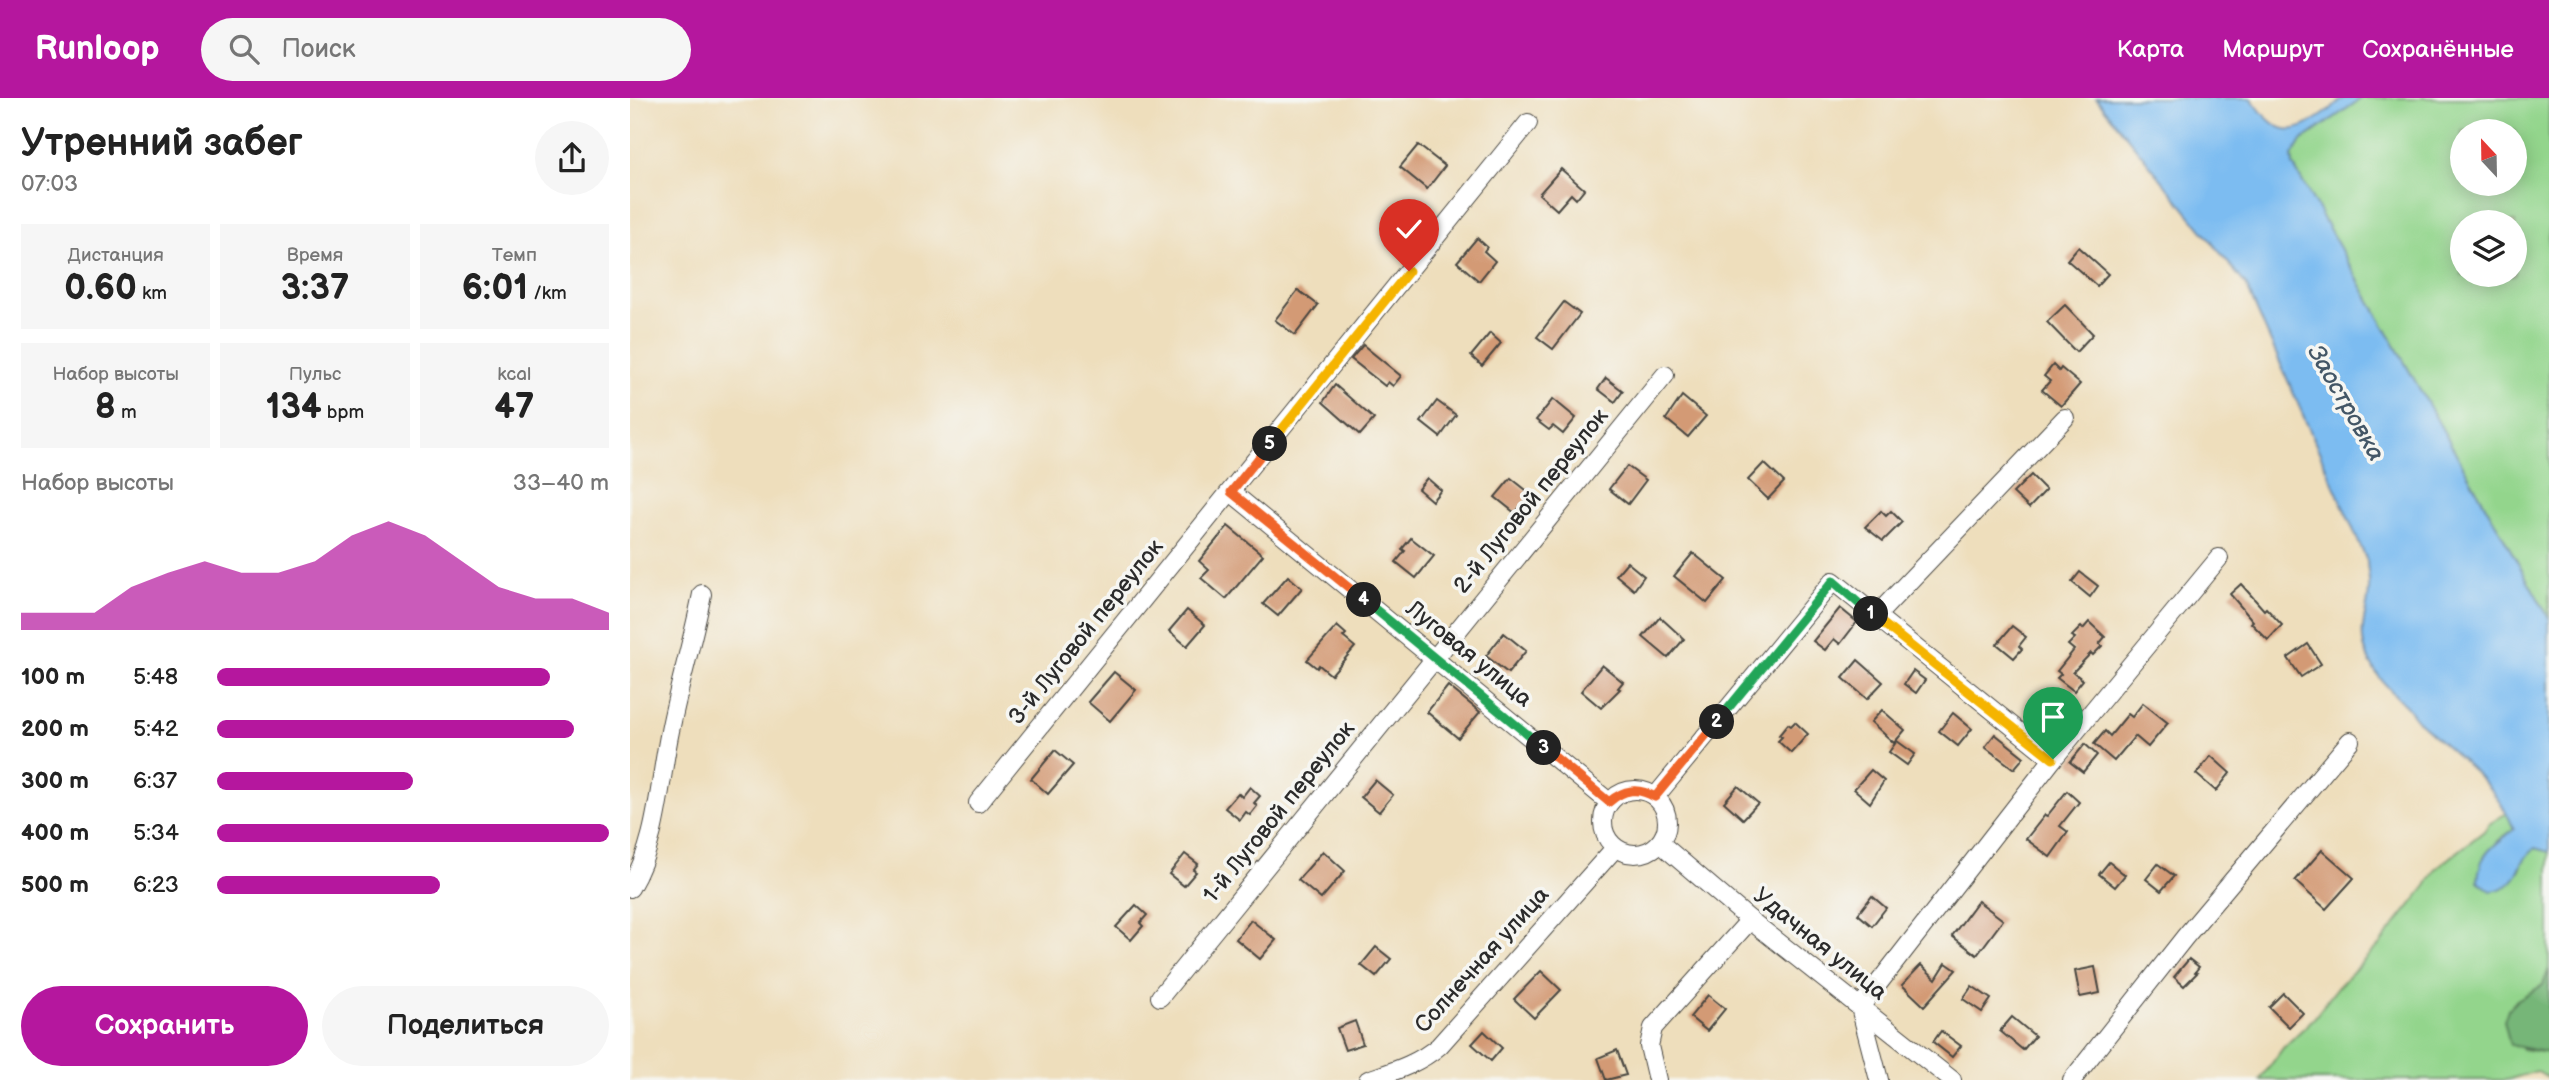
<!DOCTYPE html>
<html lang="ru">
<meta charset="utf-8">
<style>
:root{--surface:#fff;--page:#f6f6f6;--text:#222;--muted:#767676;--accent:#b5179e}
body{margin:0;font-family:"Balsamiq Sans",sans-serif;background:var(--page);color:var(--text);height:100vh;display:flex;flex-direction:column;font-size:26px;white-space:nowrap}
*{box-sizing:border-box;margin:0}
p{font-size:23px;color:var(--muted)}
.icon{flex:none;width:38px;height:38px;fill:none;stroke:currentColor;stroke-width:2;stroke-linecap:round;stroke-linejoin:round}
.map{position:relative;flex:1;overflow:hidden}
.side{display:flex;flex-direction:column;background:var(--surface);width:630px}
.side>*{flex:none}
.needle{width:46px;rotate:338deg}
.tools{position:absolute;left:1820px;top:21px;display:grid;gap:14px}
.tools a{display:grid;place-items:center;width:77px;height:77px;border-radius:50%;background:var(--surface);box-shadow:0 4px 18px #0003;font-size:35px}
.pin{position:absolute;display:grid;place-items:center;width:60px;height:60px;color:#fff;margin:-72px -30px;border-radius:50% 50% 50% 0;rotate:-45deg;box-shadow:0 0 7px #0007}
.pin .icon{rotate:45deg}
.km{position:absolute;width:35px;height:35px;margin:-18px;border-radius:50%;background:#222;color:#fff;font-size:19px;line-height:35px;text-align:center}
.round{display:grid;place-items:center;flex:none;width:74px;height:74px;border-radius:37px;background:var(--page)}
.summary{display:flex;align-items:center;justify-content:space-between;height:119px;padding:0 21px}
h1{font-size:38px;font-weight:700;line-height:52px}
.metrics{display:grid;grid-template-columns:repeat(3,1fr);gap:10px;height:119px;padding:7px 21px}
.metrics div{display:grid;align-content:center;border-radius:0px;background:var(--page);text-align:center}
.metrics b{font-size:35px;font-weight:700}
.metrics small{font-size:19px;font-weight:400}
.metrics p{font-size:19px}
.chart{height:196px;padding:14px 21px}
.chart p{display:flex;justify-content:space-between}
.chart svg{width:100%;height:126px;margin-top:7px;fill:var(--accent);opacity:.7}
.button{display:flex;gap:14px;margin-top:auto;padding:14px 21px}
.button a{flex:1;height:80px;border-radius:42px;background:var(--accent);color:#fff;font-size:28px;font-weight:700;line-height:80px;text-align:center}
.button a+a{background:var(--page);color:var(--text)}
ul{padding:0 21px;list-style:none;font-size:23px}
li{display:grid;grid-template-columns:112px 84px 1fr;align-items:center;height:52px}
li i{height:18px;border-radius:9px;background:var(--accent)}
header{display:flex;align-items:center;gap:42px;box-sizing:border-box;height:98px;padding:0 35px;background:var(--accent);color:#fff}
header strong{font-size:33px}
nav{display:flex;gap:38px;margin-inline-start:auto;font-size:24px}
.search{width:490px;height:63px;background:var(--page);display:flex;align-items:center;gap:18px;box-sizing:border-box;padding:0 24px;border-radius:38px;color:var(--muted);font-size:26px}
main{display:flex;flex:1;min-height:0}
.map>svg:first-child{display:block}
</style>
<header>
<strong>Runloop</strong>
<div class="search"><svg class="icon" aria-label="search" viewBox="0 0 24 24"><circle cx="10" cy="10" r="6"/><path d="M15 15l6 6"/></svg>Поиск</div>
<nav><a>Карта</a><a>Маршрут</a><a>Сохранённые</a></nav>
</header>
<main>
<section class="side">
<div class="summary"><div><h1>Утренний забег</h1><p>07:03</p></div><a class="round"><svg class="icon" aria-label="share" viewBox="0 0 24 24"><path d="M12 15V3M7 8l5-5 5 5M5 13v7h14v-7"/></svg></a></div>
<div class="metrics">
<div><p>Дистанция</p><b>0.60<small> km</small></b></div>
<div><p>Время</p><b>3:37</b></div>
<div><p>Темп</p><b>6:01<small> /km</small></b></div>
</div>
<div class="metrics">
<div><p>Набор высоты</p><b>8<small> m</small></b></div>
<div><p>Пульс</p><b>134<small> bpm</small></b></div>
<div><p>kcal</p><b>47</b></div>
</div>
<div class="chart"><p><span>Набор высоты</span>33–40 m</p>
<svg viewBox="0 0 160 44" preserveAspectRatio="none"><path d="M0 44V38L10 38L20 38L30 29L40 24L50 20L60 24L70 24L80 20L90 11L100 6L110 11L120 20L130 29L140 33L150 33L160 38V44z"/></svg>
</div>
<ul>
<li><b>100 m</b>5:48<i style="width:85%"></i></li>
<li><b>200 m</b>5:42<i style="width:91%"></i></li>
<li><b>300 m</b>6:37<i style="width:50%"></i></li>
<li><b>400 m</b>5:34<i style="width:100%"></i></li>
<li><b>500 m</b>6:23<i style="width:57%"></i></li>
</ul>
<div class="button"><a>Сохранить</a><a>Поделиться</a></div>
</section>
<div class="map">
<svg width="1919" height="982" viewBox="0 0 1919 982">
<rect width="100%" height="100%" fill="#f6f6f2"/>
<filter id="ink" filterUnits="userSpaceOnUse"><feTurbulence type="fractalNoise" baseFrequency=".0143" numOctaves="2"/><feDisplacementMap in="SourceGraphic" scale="14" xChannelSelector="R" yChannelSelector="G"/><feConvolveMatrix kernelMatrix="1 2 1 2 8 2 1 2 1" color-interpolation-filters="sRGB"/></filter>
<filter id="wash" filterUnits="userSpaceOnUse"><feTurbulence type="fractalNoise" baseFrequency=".00686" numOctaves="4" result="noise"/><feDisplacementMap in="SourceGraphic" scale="28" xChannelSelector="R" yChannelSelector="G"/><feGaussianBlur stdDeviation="1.57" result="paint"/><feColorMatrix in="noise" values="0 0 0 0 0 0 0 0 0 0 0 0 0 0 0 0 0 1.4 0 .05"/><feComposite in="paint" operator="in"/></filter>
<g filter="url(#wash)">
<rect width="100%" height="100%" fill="#eedebc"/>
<g fill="#93d58c" stroke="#5f805c" stroke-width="2" fill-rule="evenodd">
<path d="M1732,0H1919V520L1663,67L1662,58L1671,43ZM1832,33H1885V86H1832ZM1832,124H1885V177H1832Z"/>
<polygon points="1877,715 1884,731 1868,743 1890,772 1897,755 1905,750 1919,754 1919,871 1913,887 1887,902 1878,911 1892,951 1919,955 1919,980 1907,973 1877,982 1630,982 1653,950 1684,920 1707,890 1750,846 1796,788 1806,771 1854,733 1859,726"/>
</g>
<polygon fill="#76b678" stroke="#507052" stroke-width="2" points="1919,871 1919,955 1880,947 1874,923 1878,911 1887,902 1913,887"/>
<path fill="#7cbcf1" stroke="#54748e" stroke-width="2" d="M1466,0H1621C1647,37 1660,41 1697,14C1703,10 1709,2 1715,0C1720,0 1727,0 1732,0L1671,43L1662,58L1663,67L1919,520V754L1905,750C1884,765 1893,789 1861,793L1848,783C1849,753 1865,748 1884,731C1866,685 1825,657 1790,625C1784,620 1781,614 1776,608C1758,590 1741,574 1734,548C1729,528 1739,509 1739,490C1740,481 1737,472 1737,463L1616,187Z"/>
<g id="blocks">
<g fill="#d39a75">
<polygon points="788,47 815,68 797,91 770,69"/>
<polygon points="931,71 954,91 946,101 941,96 927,112 909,96"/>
<polygon points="847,140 857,149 854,153 865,163 849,183 827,164"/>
<polygon points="1448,149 1478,176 1467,188 1437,162"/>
<polygon points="668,192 688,207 665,237 645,222"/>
<polygon points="934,204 950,216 923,251 907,239"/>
<polygon points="1435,207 1463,236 1446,254 1417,224"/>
<polygon points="860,235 871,245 852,268 841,258"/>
<polygon points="733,247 771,278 763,288 758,284 755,288 721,261"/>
<polygon points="1423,267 1429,273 1431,270 1450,286 1431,308 1412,292 1420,283 1414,278"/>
<polygon points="976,280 993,293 985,304 968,291"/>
<polygon points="705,287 744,321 730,337 693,304"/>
<polygon points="1052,298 1076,318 1058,339 1036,321"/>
<polygon points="923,301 946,320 933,336 923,328 919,332 906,322"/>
<polygon points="807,303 826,317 810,339 791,324"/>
<polygon points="1134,365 1154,384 1138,401 1118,382"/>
<polygon points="997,368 1016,382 998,406 979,391"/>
<polygon points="1401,377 1416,392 1399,410 1383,395"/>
<polygon points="797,380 811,392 802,403 788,391"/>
<polygon points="881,380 901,396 885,415 865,399"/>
<polygon points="1251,413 1256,418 1261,413 1272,424 1253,443 1235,429"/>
<polygon points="598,428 633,457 596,501 571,480 579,472 569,463"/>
<polygon points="781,440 804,458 786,480 766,464 775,453 772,451"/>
<polygon points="1063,455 1096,482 1077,505 1044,478"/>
<polygon points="997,464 1014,478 1004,492 986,477"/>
<polygon points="1450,474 1468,488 1460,499 1442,484"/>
<polygon points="658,478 672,490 648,518 633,506"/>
<polygon points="1611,486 1634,512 1636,510 1652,527 1638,542 1621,525 1623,523 1600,496"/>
<polygon points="1210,510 1227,524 1210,546 1204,541 1195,552 1183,543"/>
<polygon points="557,512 575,527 557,548 539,533"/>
<polygon points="1030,519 1054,541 1038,560 1013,539"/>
<polygon points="1459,524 1475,539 1469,546 1472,548 1463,557 1461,555 1443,574 1453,582 1444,593 1427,580 1431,576 1427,573 1444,552 1438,547 1445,540 1442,538 1451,529 1453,531"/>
<polygon points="707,528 716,536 713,539 725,549 701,577 689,567 687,570 677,562"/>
<polygon points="1382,528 1396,539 1389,548 1392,551 1384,560 1367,546"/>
<polygon points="874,535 896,553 878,575 856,558"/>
<polygon points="1678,546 1691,566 1671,579 1658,560"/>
<polygon points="1228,562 1253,584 1237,601 1213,580"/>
<polygon points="972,567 993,584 988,590 990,591 971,610 951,593"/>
<polygon points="1283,573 1295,582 1286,595 1274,586"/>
<polygon points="484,574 506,592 480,623 458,604"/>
<polygon points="818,588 850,614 828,640 797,614"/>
<polygon points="1513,605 1538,625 1518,649 1505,638 1484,663 1464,646 1475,633 1480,638 1498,616 1502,619"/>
<polygon points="1252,612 1275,632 1264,645 1241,624"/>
<polygon points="1323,615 1342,631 1328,648 1309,633"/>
<polygon points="1165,624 1178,636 1161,655 1148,643 1152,639 1149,637 1158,626 1161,628"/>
<polygon points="1365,636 1394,659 1384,671 1355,649"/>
<polygon points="1267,643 1285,656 1277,667 1259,654"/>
<polygon points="1455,646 1467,657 1453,674 1440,664"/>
<polygon points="425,652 443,667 418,696 401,681"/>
<polygon points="1581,658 1600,675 1586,693 1566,676"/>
<polygon points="1241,672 1254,683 1240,705 1224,691"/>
<polygon points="745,682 763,697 749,714 731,699"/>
<polygon points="1108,688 1128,705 1113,721 1094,704"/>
<polygon points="620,689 630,698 624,705 627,708 620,717 616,714 610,722 595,710 608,695 612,699"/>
<polygon points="1437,693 1449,704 1430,728 1438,734 1420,759 1396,741 1415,717 1417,718"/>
<polygon points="1692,752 1724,780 1696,811 1665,783"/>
<polygon points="693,753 715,773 691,801 668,782"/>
<polygon points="555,756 568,766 563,772 566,774 554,788 539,776"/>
<polygon points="1479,764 1495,777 1485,789 1469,776"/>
<polygon points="1528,766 1544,778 1531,793 1516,781"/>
<polygon points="1242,798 1256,810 1242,828 1228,816"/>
<polygon points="1348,803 1373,822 1347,857 1322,838"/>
<polygon points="506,807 517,817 510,825 513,828 501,842 486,829"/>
<polygon points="621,822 646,842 630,861 606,841"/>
<polygon points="746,849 761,861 746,879 731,867"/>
<polygon points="1559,861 1569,869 1565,874 1567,875 1554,888 1544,879"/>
<polygon points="1316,865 1326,872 1294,908 1272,887 1291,867 1306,881"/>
<polygon points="1465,869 1470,895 1450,899 1445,873"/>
<polygon points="911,873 931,892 904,920 884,901"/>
<polygon points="1342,888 1361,901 1352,914 1333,901"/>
<polygon points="1653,895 1673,915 1659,929 1639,909"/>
<polygon points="1078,897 1095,911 1077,933 1060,919"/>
<polygon points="1382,919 1405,938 1393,952 1370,933"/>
<polygon points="725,923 733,946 715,952 707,930"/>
<polygon points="854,933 872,950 861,963 842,946"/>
<polygon points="1311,933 1331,948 1322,959 1303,944"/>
<polygon points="987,952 996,977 976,982 968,960"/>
</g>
</g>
</g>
<g filter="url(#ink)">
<use href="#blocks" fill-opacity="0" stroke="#484641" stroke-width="2"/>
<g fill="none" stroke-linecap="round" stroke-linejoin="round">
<g stroke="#484641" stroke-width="20">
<g id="minor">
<polyline points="601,394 979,704"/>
<polyline points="1245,519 1435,320"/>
<circle cx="1005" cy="724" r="32"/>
<polyline points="1025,699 1203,483 1423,661"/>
<polyline points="348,705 898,25"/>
<polyline points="1030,745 1120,822 1322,982"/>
<path d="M0,790C28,743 29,685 40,633C49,587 63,542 72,496"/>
<polyline points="530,899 1035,277"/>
<path d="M738,982C764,973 788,966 809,948L985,750"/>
<polyline points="1027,982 1019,948 1023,930 1120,822"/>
<polyline points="1249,982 1230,909 1423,661 1589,460"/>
<polyline points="1442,982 1555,839 1720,643"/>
</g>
</g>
<use href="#minor" stroke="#fff" stroke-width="18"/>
</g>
</g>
<g fill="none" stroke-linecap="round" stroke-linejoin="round" filter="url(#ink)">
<g stroke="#fff" stroke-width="14">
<polyline id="split-1" points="1241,516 1423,661"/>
</g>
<g stroke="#fff" stroke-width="14">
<polyline id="split-2" points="1087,624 1203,483 1241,516"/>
</g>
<g stroke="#fff" stroke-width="14">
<path id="split-3" d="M914,650L979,704C994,691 1008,689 1025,699L1087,624"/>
</g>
<g stroke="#fff" stroke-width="14">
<polyline id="split-4" points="734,502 914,650"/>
</g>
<g stroke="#fff" stroke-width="14">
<polyline id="split-5" points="640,346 601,394 734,502"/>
</g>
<g stroke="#fff" stroke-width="14">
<polyline id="split-6" points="640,346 779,173"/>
</g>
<use href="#split-1" stroke="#f5b400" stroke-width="9"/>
<use href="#split-2" stroke="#22a559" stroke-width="9"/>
<use href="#split-3" stroke="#f0652b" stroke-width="9"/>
<use href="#split-4" stroke="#22a559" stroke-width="9"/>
<use href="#split-5" stroke="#f0652b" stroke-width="9"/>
<use href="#split-6" stroke="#f5b400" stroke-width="9"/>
</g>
<g text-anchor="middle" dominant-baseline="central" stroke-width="7" stroke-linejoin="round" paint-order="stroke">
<g font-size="23" fill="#2b2b2b" stroke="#f6f6f2">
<text transform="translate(901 403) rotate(-51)">2-й Луговой переулок</text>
<text transform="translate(456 534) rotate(-51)">3-й Луговой переулок</text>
<text transform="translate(839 556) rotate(39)">Луговая улица</text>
<text transform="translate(649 714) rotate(-51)">1-й Луговой переулок</text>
<text transform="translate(1190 846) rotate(39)">Удачная улица</text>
<text transform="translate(852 862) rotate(-48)">Солнечная улица</text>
</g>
<g font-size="24" font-style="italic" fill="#435666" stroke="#f6f6f2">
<text transform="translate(1716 305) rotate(60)">Заостровка</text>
</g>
</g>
</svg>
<div class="tools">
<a><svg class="needle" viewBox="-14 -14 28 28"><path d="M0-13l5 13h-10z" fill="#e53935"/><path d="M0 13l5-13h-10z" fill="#767676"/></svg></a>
<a><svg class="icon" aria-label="layers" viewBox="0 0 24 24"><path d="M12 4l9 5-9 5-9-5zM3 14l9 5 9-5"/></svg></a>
</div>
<div class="pin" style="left:1423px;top:661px;background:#1e9e55"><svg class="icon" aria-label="arrive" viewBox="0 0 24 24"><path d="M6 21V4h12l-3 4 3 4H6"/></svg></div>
<div class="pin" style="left:779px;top:173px;background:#d93025"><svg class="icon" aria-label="check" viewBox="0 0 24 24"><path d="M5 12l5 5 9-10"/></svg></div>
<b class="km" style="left:1241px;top:516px">1</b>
<b class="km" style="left:1087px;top:624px">2</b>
<b class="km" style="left:914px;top:650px">3</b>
<b class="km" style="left:734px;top:502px">4</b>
<b class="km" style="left:640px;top:346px">5</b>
</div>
</main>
